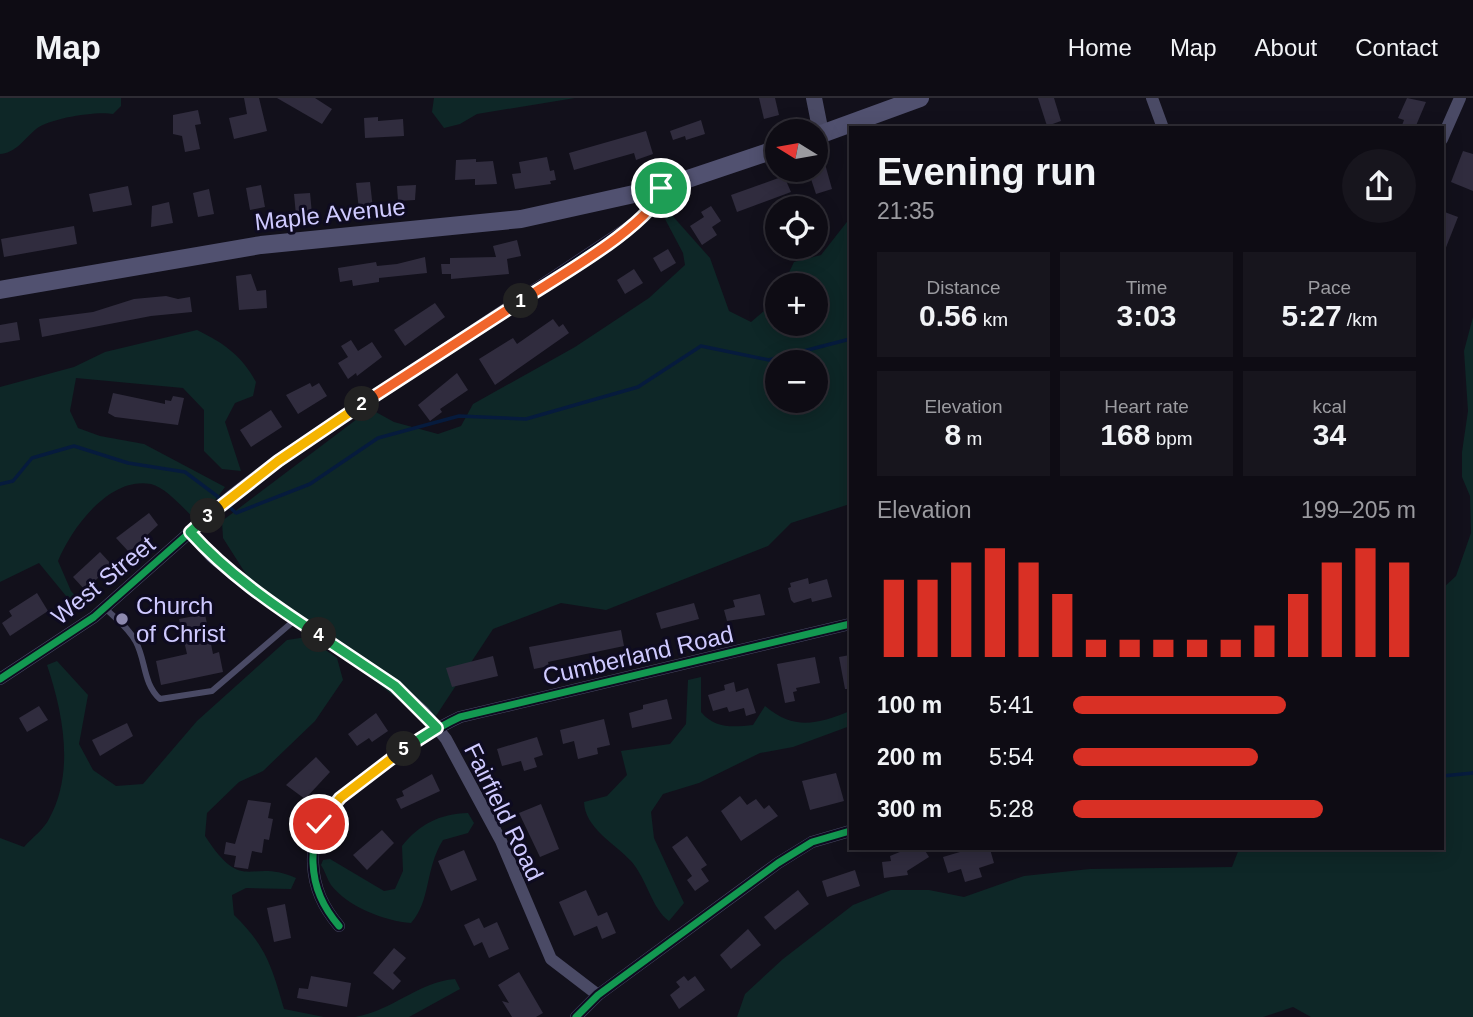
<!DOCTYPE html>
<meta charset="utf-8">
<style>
:root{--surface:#0e0c14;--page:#17151d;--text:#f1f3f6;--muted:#9b9ba0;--line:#2e2c34;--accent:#d93025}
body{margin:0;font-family:Helvetica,sans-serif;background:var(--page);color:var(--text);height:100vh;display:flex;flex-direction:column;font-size:26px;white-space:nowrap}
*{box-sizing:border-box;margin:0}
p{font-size:23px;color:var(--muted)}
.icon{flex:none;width:38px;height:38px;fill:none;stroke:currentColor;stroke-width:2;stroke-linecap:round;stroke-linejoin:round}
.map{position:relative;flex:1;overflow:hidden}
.details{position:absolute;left:849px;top:28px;width:595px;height:724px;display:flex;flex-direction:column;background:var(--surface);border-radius:0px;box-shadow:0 4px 18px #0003,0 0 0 2px var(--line)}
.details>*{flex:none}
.needle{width:46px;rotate:281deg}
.tools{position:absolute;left:765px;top:21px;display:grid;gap:14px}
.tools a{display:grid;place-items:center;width:63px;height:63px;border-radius:50%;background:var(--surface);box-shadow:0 4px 18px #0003,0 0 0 2px var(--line);font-size:35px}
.pin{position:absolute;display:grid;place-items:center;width:60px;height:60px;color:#fff;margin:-30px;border:4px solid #fff;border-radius:50%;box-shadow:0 2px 7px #0007}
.km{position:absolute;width:35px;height:35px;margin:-18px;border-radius:50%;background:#222;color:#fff;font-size:19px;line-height:35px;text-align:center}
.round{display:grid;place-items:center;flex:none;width:74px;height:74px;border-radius:37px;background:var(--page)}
.summary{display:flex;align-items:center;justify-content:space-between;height:119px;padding:0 28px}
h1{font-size:38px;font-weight:600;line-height:52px}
.figures{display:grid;grid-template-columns:repeat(3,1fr);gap:10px;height:119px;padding:7px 28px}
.figures div{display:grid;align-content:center;border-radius:0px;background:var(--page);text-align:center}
.figures b{font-size:30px;font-weight:600}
.figures small{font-size:19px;font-weight:400}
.figures p{font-size:19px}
.chart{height:196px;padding:14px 28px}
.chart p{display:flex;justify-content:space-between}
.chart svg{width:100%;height:126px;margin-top:7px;stroke:var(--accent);stroke-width:6}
ul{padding:0 28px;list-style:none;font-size:23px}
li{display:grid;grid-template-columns:112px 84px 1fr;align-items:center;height:52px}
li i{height:18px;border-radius:9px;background:var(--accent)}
header{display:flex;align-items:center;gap:42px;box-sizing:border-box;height:98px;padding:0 35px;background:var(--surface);border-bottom:2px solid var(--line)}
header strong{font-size:33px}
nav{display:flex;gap:38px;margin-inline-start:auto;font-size:24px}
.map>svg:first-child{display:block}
</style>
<header>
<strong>Map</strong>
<nav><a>Home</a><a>Map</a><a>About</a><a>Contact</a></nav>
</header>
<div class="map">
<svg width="1473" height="919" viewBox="0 0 1473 919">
<rect width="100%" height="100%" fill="#12101b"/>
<g fill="#0e2727" fill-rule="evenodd">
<path d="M0,0H121V8L113,16C96,13 51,20 36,31C24,41 16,55 0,56Z"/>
<polygon points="434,0 575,0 477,16 460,26 444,30 432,14"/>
<path d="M670,115L710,160L729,213L751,224L777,202V226H816V187H783L794,164L821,157L850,120V406L791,425L768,448L606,512L561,505L493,531L430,627L251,484L223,440L222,423L357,321L374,313L394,324L438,336L461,328L473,306L575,249L649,200L685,167L683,155L665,121ZM777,264H816V303H777Z"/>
<polygon points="1473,219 1473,919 1311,919 1293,909 1263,919 737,919 745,896 783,861 853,807 891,792 929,792 964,799 1024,778 1090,771 1232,769 1239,751 1442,751 1442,491 1456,478 1471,435 1470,398 1462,379 1462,354 1468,313 1464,253"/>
<path d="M197,232C224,245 242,258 256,284L253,298L235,305L225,324L241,373L222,371L204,353V312L183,290L76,280L70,313L78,330L100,338L144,346L225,389L208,412L193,419C183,410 165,389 151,386C110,378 72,429 58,463L71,493L84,508L71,504L39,465L0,484V289L74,269L105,254Z"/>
<path d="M307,539L337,560L343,582L315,623L263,673L239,684L207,715L205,738C244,798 249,759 296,780L291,791L246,790L232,797L234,817C266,848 272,869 284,911L324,919H0V740L24,749C32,740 44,731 49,721C75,674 63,615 47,567L57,563L88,597L79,646L93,672L116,688L143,686L197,623L287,542Z"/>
<path d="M701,579V614C715,631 733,629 753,627L765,608C795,633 817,626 850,613V628L793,649L760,655L699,685L663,696L651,714L654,740L684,805L669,823C652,811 647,781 631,763C614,745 585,730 584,704L607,698L627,677L621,653L670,646L686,626L688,582Z"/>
<path d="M468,715L474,725L468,735L443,742C425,770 431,803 411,825C385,823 348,809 331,787C327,781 325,773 321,767L323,762L330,761L384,793L395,791L403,773L402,748C420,726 439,716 468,715Z"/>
<path d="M455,881L460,891L409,919H355C394,912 418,884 455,881Z"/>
</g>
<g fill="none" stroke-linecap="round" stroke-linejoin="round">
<g stroke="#061b3d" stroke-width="3.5">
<polyline points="0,386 13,383 32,360 74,348 128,365 185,374 221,401"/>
<polyline points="226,406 236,415 310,386 378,340 459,318 526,321 638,289 701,248 769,262 850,241"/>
<polyline points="1442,678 1473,675"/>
</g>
</g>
<g fill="#302c3e">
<polygon points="244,0 259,0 267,33 234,41 229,20 247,16"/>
<polygon points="277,0 315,0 332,11 322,26"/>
<polygon points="759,0 775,0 779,17 764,21"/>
<polygon points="1038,0 1054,0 1061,23 1047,28"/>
<polygon points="1407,0 1426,4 1415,30 1401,30 1404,22 1398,20"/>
<polygon points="198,12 201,26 195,27 200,51 185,54 182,38 173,36 173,17"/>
<polygon points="378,19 378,23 403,21 404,38 365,40 364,20"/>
<polygon points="701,22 705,36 686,42 685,38 673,42 670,33"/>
<polygon points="646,33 653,56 636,62 634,55 574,72 569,55"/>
<polygon points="1463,53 1473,56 1473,93 1451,84"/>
<polygon points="547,59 550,73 554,72 556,82 550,83 551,86 515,91 512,76 521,75 519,64"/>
<polygon points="476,61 476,64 493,63 497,86 475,87 475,81 455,82 456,62"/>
<polygon points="825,66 832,91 816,96 808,72"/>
<polygon points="784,78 791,94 737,114 731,97"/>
<polygon points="370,84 373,111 359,112 356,85"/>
<polygon points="261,87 265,109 250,112 246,90"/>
<polygon points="416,87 415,102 398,103 397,88"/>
<polygon points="128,88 132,107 93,114 89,96"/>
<polygon points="209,91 214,116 198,119 193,95"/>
<polygon points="310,95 312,116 296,117 294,96"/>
<polygon points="169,104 173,125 151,129 152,108"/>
<polygon points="711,108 721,123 712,129 717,137 702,147 690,128 704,119 701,114"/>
<polygon points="1442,113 1458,119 1443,157 1442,157"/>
<polygon points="74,128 77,146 4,159 1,141"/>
<polygon points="517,142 521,158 507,161 509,176 451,181 451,176 442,176 441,166 450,166 450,160 496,159 493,148"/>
<polygon points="668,151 676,165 661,174 653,160"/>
<polygon points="425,159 427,175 379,180 379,184 353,188 352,182 340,184 338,170 376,164 377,168 397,166"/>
<polygon points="634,171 643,185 625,196 617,182"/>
<polygon points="251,176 257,193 266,192 267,210 239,212 236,178"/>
<polygon points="166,198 178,201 190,199 192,214 151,218 42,239 39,221 93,214 134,201"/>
<polygon points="435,205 445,219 405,248 394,232"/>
<polygon points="553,221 559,229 563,226 569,235 495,287 479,261 513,240 517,246"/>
<polygon points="17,224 20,242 0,245 0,227"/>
<polygon points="351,242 358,253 372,244 382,259 357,278 356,275 348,281 338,265 348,259 341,248"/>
<polygon points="457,275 468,292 440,311 442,314 430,323 418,307"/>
<polygon points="310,285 312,289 319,285 327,298 298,316 286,297"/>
<polygon points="113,295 165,306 165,302 171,303 173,298 184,300 178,327 115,319 108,315"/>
<polygon points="271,312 282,329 251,349 240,332"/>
<polygon points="149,415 158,427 129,454 116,440"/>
<polygon points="100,454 112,467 85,492 73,479"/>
<polygon points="808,480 809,486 827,481 832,499 812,504 811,500 794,505 791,502 788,490 791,489 790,485"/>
<polygon points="37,495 48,513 10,538 2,525 12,518 9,513"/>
<polygon points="760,496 765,517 727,523 724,512 735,509 733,502"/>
<polygon points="694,505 699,521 661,531 656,515"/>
<polygon points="205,516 213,556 219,554 223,574 161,587 156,563 187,556 179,521"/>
<polygon points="621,532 624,548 548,564 549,568 534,571 529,549"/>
<polygon points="850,557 850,591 845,591 839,559"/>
<polygon points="493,558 498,578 452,589 446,570"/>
<polygon points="815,559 820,585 796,590 797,593 793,594 795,603 785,605 777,566"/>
<polygon points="734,584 736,594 748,590 756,615 746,618 744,610 729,614 727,609 713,613 708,597 725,592 724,587"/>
<polygon points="667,601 672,621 632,630 629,615 643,611 643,607"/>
<polygon points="39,608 48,622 27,634 19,620"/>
<polygon points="376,615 388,633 372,644 369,640 357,648 348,636"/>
<polygon points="604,621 610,647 597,650 598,656 578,661 574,643 563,646 560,632"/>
<polygon points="127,625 133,638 100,658 92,642"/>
<polygon points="537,639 543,657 534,660 537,669 524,673 521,663 502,668 497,651"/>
<polygon points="316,659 330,674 305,701 286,687"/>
<polygon points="836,675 844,703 810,712 802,683"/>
<polygon points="432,676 440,693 401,711 396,701 404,698 402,693"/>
<polygon points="740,698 747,707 756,701 764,711 769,707 778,718 741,743 721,713"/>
<polygon points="248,702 271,705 268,720 273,721 269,742 264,741 262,755 252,753 248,771 234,769 236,758 224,756 226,744 235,746"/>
<polygon points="541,706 559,751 540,759 519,715"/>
<polygon points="382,732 394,745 367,772 353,757"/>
<polygon points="687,738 707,767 701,771 709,783 695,793 687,782 692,778 672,749"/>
<polygon points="907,751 924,751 929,759 907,773 908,777 884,780 882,764 891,763 890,758"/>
<polygon points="970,751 990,751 994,765 979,770 982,779 965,784 961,771 948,775 943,759"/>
<polygon points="464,752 477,782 451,793 438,763"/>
<polygon points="855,772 860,788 827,799 822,783"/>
<polygon points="586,792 598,818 607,814 616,835 602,841 597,828 574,838 559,804"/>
<polygon points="798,792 809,806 775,832 764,819"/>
<polygon points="285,806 291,840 274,844 267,810"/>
<polygon points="479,820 484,830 497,824 509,851 489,860 482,844 474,848 464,827"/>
<polygon points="748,831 761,847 731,871 720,857"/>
<polygon points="394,850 406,860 393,875 401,883 393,892 373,875"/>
<polygon points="519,874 543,915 536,919 512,919 502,903 509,905 498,887"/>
<polygon points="311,878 351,885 347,909 297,900 299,890 308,891"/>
<polygon points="684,878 688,883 695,878 705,892 679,911 670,897 680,889 676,884"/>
</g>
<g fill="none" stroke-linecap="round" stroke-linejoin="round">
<path stroke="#4a4a65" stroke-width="6" d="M105,510C116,521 129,530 136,544C146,563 143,586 160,601L212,593L296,521"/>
<g stroke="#4a4a65" stroke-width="12">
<polyline points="1152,0 1163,30"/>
<polyline points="1442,41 1460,0"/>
<polyline points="190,434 211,458 250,490 395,588 424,614 446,641 501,743 551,861 598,897"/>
<polyline points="0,581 94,519 232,397 277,363 638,123 660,101 665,88"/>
<path d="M339,828C323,809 314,790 313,765C311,719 345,695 379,670C406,651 430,633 460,619L850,526"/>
<polyline points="576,919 598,897 778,765 812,744 850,733"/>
</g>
<polyline stroke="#4a4a65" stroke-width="16" points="814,0 821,35"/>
<g stroke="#515170" stroke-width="18">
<polyline points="816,38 920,0"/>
<polyline points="0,192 261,147 521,121 661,90 777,51"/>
</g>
<g stroke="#0e0b20" stroke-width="11">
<g id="cycleway">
<polyline points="0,581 94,519 232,397 277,363 638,123 660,101 665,88"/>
<path d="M339,828C323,809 314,790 313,765C311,719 345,695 379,670C406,651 430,633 460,619L850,526"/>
<polyline points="576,919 598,897 778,765 812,744 850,733"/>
</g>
</g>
<use href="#cycleway" stroke="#139951" stroke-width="7"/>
</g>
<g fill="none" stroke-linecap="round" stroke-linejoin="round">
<g stroke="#fff" stroke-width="14">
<path id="split-1" d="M521,203C559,178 650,128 665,88L661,90"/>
</g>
<g stroke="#fff" stroke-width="14">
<polyline id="split-2" points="362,306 521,203"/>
</g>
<g stroke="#fff" stroke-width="14">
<polyline id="split-3" points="208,418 278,363 362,306"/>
</g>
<g stroke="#fff" stroke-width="14">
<path id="split-4" d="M208,418L190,434C227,475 273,507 319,537"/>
</g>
<g stroke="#fff" stroke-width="14">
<polyline id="split-5" points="319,537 395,588 437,630 404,651"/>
</g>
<g stroke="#fff" stroke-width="14">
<polyline id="split-6" points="319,726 340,700 404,651"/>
</g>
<use href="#split-1" stroke="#f0652b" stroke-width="9"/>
<use href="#split-2" stroke="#f0652b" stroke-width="9"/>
<use href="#split-3" stroke="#f5b400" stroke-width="9"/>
<use href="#split-4" stroke="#22a559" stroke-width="9"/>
<use href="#split-5" stroke="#22a559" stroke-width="9"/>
<use href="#split-6" stroke="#f5b400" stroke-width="9"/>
</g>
<circle fill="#8d89af" stroke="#0e0b20" stroke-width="2.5" cx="122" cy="521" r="7"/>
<g text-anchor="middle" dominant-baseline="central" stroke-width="6" stroke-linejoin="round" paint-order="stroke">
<g font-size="24" fill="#cfcaff" stroke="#0e0b20">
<text transform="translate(330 116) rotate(-6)">Maple Avenue</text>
<text transform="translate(103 482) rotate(-39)">West Street</text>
<text transform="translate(638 557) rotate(-13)">Cumberland Road</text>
<text transform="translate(504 714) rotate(64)">Fairfield Road</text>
</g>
<g font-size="24" fill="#cfcaff" stroke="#0e0b20" text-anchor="start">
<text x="136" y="507">Church<tspan x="136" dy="28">of Christ</tspan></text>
</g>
</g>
</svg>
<div class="tools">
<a><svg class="needle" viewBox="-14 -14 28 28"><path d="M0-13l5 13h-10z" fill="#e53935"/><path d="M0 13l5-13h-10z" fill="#9b9ba0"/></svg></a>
<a><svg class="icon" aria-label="locate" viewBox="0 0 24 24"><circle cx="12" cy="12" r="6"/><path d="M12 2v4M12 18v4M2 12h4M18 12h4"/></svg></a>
<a>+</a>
<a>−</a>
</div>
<div class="pin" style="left:661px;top:90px;background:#1e9e55"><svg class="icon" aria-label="arrive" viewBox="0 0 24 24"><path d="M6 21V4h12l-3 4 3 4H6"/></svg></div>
<div class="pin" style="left:319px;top:726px;background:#d93025"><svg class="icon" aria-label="check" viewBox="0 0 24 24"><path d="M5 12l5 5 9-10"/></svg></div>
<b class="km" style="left:521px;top:203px">1</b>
<b class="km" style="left:362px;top:306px">2</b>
<b class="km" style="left:208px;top:418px">3</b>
<b class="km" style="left:319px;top:537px">4</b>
<b class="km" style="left:404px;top:651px">5</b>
<section class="details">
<div class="summary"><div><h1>Evening run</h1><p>21:35</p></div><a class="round"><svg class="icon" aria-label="share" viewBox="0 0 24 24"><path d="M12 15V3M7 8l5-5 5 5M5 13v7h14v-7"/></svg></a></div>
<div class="figures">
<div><p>Distance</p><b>0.56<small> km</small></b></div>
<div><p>Time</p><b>3:03</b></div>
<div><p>Pace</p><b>5:27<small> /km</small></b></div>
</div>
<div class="figures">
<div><p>Elevation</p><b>8<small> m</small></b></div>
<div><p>Heart rate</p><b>168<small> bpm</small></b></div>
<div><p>kcal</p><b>34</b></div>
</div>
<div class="chart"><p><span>Elevation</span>199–205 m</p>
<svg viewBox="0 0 160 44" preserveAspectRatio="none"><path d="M5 44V17M15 44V17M25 44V11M35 44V6M45 44V11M55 44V22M65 44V38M75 44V38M85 44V38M95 44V38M105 44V38M115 44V33M125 44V22M135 44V11M145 44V6M155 44V11"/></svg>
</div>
<ul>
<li><b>100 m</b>5:41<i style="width:62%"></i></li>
<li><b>200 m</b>5:54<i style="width:54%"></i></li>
<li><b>300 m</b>5:28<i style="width:73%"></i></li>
</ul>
</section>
</div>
